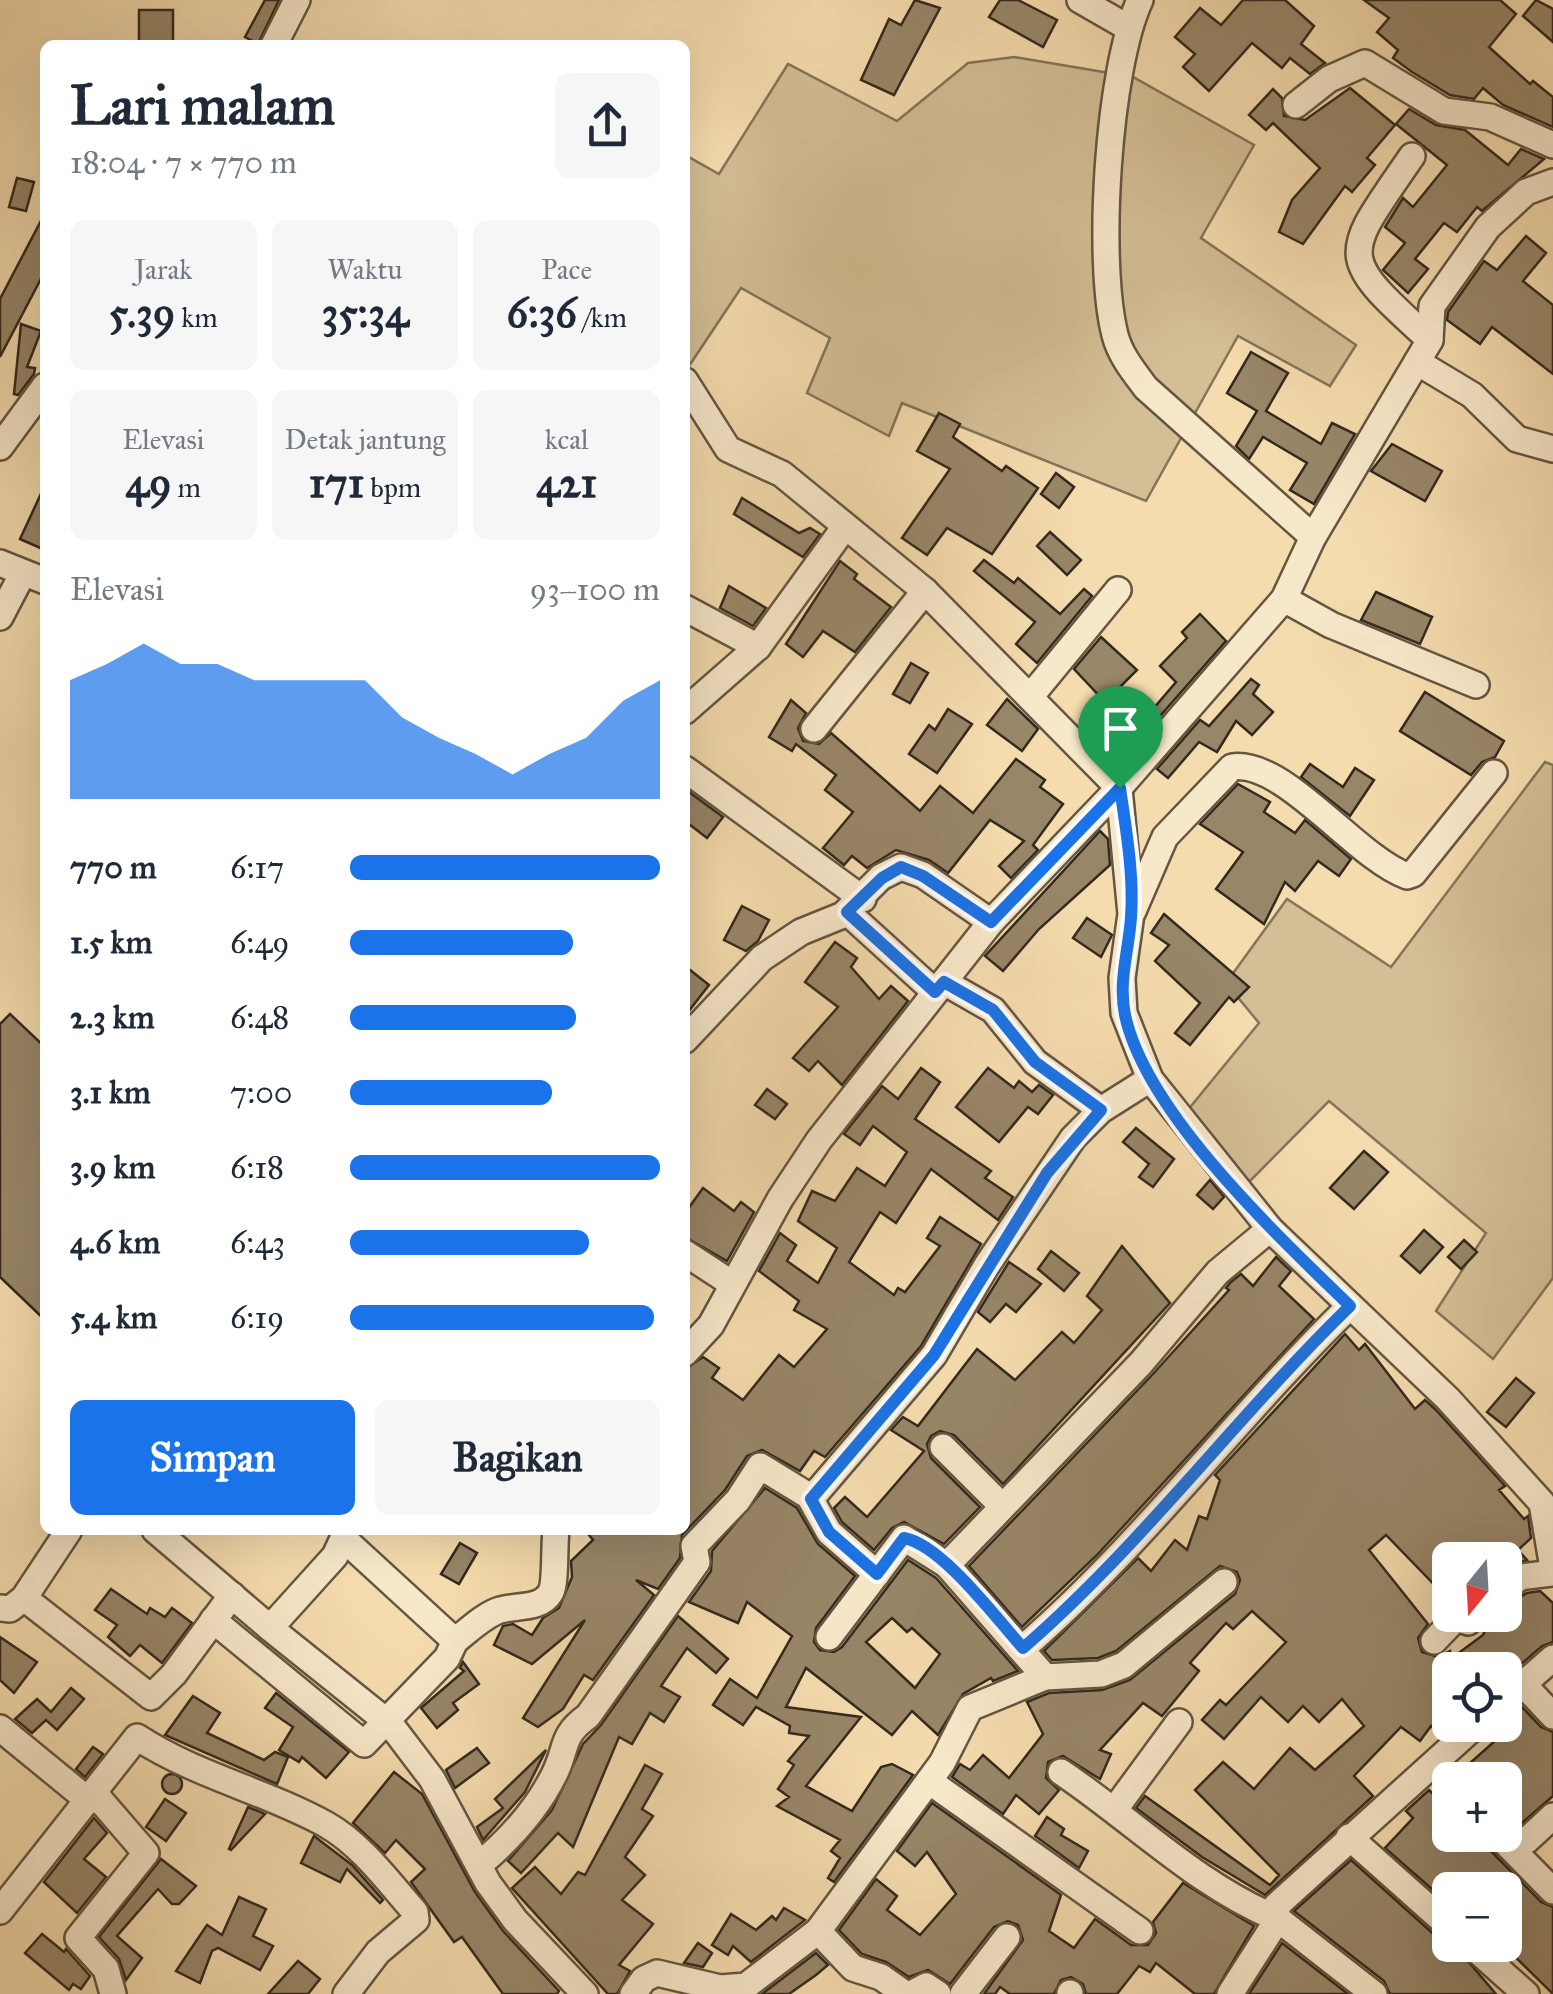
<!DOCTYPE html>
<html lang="id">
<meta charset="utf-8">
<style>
:root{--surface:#fff;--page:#f6f6f7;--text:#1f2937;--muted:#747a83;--accent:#1a73e8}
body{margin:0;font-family:"IM FELL Great Primer",serif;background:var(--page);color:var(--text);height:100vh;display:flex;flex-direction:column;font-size:38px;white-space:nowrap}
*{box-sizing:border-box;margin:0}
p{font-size:32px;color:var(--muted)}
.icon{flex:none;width:55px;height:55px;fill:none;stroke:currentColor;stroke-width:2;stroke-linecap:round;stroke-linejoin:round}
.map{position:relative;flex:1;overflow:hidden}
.side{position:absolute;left:40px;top:40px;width:650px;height:1495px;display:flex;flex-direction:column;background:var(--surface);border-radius:15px;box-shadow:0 10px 40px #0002}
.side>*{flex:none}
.needle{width:65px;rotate:198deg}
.tools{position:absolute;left:1432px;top:1542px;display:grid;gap:20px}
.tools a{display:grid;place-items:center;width:90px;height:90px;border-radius:15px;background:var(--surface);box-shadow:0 10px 40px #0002;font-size:50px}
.pin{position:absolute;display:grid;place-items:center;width:85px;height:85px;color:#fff;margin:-102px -42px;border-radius:50% 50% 50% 0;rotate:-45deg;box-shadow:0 0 10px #0007}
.pin .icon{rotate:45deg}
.round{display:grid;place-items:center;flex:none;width:105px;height:105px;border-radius:15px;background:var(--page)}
.head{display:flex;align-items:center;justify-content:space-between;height:170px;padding:0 30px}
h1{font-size:55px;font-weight:700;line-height:75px}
.stats{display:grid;grid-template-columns:repeat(3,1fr);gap:15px;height:170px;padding:10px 30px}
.stats div{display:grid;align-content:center;border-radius:15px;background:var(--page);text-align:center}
.stats b{font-size:42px;font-weight:700}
.stats small{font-size:28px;font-weight:400}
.stats p{font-size:28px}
.chart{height:280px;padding:20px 30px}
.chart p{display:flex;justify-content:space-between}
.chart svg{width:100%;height:180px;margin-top:10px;fill:var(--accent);opacity:.7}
.cta{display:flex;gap:20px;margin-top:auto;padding:20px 30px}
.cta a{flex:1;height:115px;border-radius:15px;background:var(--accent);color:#fff;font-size:40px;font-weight:700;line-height:115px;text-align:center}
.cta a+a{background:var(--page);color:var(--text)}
ul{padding:0 30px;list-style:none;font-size:32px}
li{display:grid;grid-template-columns:160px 120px 1fr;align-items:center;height:75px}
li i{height:25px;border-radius:12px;background:var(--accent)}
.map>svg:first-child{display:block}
</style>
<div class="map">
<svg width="1553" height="1994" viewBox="0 0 1553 1994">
<rect width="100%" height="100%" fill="#f5dcae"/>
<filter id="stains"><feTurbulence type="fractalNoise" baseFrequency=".002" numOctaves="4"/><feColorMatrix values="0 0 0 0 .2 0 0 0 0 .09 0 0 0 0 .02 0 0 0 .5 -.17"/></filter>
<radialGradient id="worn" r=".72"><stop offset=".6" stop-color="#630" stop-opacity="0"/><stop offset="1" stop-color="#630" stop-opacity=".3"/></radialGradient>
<g fill="#d4be95" stroke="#847459" stroke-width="2.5">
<polygon points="1014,57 1133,77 1254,145 1201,238 1356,345 1330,386 1238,336 1146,501 902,403 889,436 807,393 830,338 741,288 685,372 685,155 719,174 788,64 897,121 968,63"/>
<polygon points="1545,762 1553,765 1553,1278 1493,1359 1436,1311 1486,1233 1329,1101 1246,1185 1187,1111 1259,1023 1226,983 1287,899 1391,967"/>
</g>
<g fill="#988668" stroke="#33291d" stroke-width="2.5" fill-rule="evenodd">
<polygon points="265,0 279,0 258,44 245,37"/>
<polygon points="915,0 940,8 894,95 861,80 889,19 901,25"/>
<polygon points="1000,0 1018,0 1057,20 1043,47 989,17"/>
<polygon points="1243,0 1285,0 1314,26 1301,44 1325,63 1310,74 1290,58 1282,68 1252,43 1209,91 1183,67 1195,54 1175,37 1200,8 1221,25"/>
<polygon points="1364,0 1500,0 1516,14 1489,47 1530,84 1533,81 1553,97 1553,127 1503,105 1483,88 1474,99 1450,95 1412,72 1393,58 1398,50 1377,32 1389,18"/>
<polygon points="1536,0 1553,9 1553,42 1523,16"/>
<rect x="139" y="10" width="34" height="32"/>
<polygon points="1350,88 1395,125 1367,158 1375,165 1352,192 1345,186 1303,244 1279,232 1292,200 1320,168 1273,123 1266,130 1249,115 1273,89 1282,98 1284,116 1305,120"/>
<polygon points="1409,109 1436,125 1465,130 1508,165 1521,149 1544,159 1482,211 1477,207 1457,232 1444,223 1415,259 1428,269 1408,293 1383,270 1405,243 1385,227 1403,198 1413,207 1447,165 1396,124"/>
<polygon points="17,178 34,182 26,211 9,207"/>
<polygon points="45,213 45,271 0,357 0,299"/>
<polygon points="1526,236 1546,253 1523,281 1553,305 1553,374 1492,327 1480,344 1447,320 1448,312 1484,261 1497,270"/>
<polygon points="21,324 41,331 27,367 35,368 34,374 18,395 14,394"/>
<polygon points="1251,352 1288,373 1266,411 1321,444 1332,423 1355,434 1314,504 1290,490 1307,463 1263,437 1249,459 1236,446 1257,411 1227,393"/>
<polygon points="939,413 960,424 953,437 1002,471 1006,466 1038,488 992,554 947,528 927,555 902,538 950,469 917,451"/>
<polygon points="1392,444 1442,471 1425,501 1371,471"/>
<polygon points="1056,473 1074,487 1059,508 1041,494"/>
<polygon points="45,485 45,550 20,539"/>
<polygon points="742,498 799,533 810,528 820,534 803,557 734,514"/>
<polygon points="1050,532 1081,560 1067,575 1037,546"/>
<polygon points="984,560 1014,583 1018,578 1060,614 1084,589 1092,596 1037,663 1016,644 1035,622 974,571"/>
<polygon points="840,561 857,574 854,579 891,607 855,652 823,631 803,657 786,644"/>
<polygon points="729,586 766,608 753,626 720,608"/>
<polygon points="1376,592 1432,617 1420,644 1361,620"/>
<polygon points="1200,614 1226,641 1131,749 1124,743 1176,682 1160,666 1187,638 1182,632"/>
<polygon points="1101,637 1137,670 1105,702 1074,669"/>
<polygon points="911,663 928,673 910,703 893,694"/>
<polygon points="1251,679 1259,685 1253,694 1273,712 1252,735 1236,721 1217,752 1199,742 1168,778 1157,769 1200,720 1209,726"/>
<polygon points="1425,692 1504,741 1495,757 1482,762 1471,775 1400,731"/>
<polygon points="1007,699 1038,729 1022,751 987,725"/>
<polygon points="791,700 806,713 798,728 803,741 819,744 831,733 920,811 940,786 973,813 1016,759 1045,780 1040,787 1063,804 1033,845 1038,850 1011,878 999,866 1024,841 990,820 948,873 929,860 896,850 867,868 852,856 844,865 823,848 853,812 825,790 836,775 796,744 792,751 769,737"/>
<polygon points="948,709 972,724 937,773 909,754 929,725 935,730"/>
<polygon points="1310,764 1343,787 1355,768 1374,780 1350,816 1301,777"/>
<polygon points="1238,784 1270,802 1264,812 1295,833 1305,820 1351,859 1339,876 1318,861 1295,891 1285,882 1264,924 1216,889 1243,852 1200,824"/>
<polygon points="689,792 723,817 707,838 685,821"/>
<polygon points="1100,831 1108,839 1110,865 1039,929 1003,971 985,956"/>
<polygon points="742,906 769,920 758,941 746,951 724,940"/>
<polygon points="1164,914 1249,987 1234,1002 1229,997 1190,1045 1175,1033 1200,1003 1155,961 1169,945 1151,933"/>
<polygon points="1087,918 1112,935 1101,957 1073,938"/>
<polygon points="835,942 857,958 851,967 879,999 891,986 908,1001 842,1085 818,1061 809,1071 793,1058 838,1007 805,982"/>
<polygon points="685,966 709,985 685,1016"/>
<polygon points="10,1014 45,1047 45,1320 0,1277 0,1024"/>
<polygon points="921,1068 940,1082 915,1119 991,1171 985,1178 1013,1197 998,1220 931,1169 896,1223 880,1212 849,1262 894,1295 898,1288 905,1292 940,1246 927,1238 940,1217 981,1244 921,1346 825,1457 814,1451 800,1471 762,1450 747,1456 725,1490 682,1535 680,1558 658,1589 636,1580 654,1595 593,1680 584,1675 563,1709 538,1727 523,1718 585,1620 532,1664 494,1645 503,1626 513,1624 532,1635 543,1618 559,1608 572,1577 571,1561 593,1540 585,1530 685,1530 685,1369 703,1357 719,1368 712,1378 743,1400 779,1355 794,1367 827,1329 794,1310 799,1301 759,1271 780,1233 796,1245 787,1261 818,1283 837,1248 798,1221 812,1191 835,1201 857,1168 885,1186 907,1152 873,1126 860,1145 844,1134 882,1086 898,1099"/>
<polygon points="988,1068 1014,1088 1019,1081 1032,1092 1039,1085 1053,1095 1038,1114 1028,1107 999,1142 956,1107"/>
<polygon points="767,1089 787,1104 775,1119 755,1105"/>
<polygon points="1136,1128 1174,1159 1153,1187 1139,1177 1149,1164 1123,1142"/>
<polygon points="1364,1151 1388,1172 1354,1209 1330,1188"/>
<polygon points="1210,1180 1224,1197 1213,1209 1197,1195"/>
<polygon points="703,1188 734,1211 741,1202 754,1212 727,1261 685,1237 685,1213"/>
<polygon points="1424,1230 1443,1247 1420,1273 1401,1256"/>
<polygon points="1464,1240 1477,1252 1461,1269 1448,1257"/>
<polygon points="1122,1246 1170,1303 1003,1484 954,1435 940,1431 931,1436 927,1444 931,1458 980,1507 944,1544 904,1522 892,1528 874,1550 842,1522 834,1508 845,1497 867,1517 924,1451 891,1430 903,1417 918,1426 977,1349 1015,1380 1062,1332 1074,1343 1102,1310 1087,1296"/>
<polygon points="1051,1251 1079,1273 1064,1291 1038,1269"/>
<polygon points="1276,1257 1291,1271 1279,1286 1314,1319 1097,1555 1022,1627 969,1566 1153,1374 1229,1290 1226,1288 1231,1282 1241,1274 1253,1286"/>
<polygon points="1009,1262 1041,1284 1016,1312 1006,1304 990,1322 978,1312"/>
<polygon points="1345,1334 1359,1350 1365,1344 1415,1409 1425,1400 1436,1410 1505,1486 1499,1490 1524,1519 1528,1516 1531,1538 1518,1550 1527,1560 1505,1568 1505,1560 1450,1560 1450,1601 1386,1535 1369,1550 1428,1624 1418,1638 1422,1652 1438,1657 1450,1651 1450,1684 1439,1693 1450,1704 1450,1727 1440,1735 1431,1726 1420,1741 1401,1727 1354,1776 1373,1796 1265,1895 1202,1857 1136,1808 1145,1796 1270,1885 1279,1875 1195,1790 1223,1762 1254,1789 1290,1748 1315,1770 1364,1726 1342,1699 1319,1722 1303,1706 1288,1722 1261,1697 1224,1739 1202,1720 1220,1700 1226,1705 1286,1642 1252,1611 1233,1629 1226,1623 1190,1663 1199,1671 1162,1716 1143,1703 1100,1750 1111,1754 1100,1779 1063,1756 1048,1762 1046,1778 1059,1790 1039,1814 1016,1795 1003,1814 952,1777 960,1764 970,1770 983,1755 1009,1778 1043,1734 1027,1702 1049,1693 1102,1690 1130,1680 1235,1594 1240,1580 1237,1572 1220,1566 1116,1651 1098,1658 1052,1660 1044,1651 1138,1558 1151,1571 1175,1540 1187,1550 1199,1516 1207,1519 1220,1480 1215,1475"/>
<polygon points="1516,1378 1534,1393 1506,1427 1487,1412"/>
<path d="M765,1488L797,1508L818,1544L855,1576L816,1628L814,1642L820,1650L834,1652L842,1647L908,1560L936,1578L1018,1671L993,1681L991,1678L963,1694L938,1735L912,1711L892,1735L806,1668L786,1707L861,1717L806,1786L852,1811L881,1767L892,1764L913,1775L834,1882L828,1878L840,1858L831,1851L840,1840L777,1806L789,1797L778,1789L794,1765L788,1761L809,1736L789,1733L790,1726L756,1707L743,1725L713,1705L730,1679L757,1698L792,1636L747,1602L738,1623L689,1602L711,1571L712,1551ZM892,1618L907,1632L912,1628L940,1654L915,1688L866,1642Z"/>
<polygon points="460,1543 477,1553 459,1584 441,1574"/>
<polygon points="111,1589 147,1614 150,1608 165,1617 172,1608 192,1623 162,1663 140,1645 130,1656 108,1637 117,1625 95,1610"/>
<polygon points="1540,1591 1553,1603 1553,1642 1542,1646 1505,1678 1505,1670 1474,1670 1460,1652 1483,1635 1492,1615 1505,1615 1505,1605 1527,1593"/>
<polygon points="678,1616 728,1659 716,1673 687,1648 661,1686 680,1697 664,1722 650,1713 632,1744 619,1737 573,1847 558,1833 521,1873 508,1861 552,1810 583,1744 601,1725"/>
<polygon points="0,1637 37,1662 14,1693 0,1680"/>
<polygon points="463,1662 479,1684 453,1703 458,1710 437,1728 421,1708 464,1671 460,1668"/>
<polygon points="71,1688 84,1699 57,1730 46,1720 32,1733 15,1719 37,1699 51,1712"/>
<polygon points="276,1693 349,1752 326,1778 302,1757 299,1762 279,1750 293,1727 265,1708"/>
<polygon points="193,1696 220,1713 207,1733 264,1760 275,1752 288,1757 277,1784 165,1735"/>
<polygon points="1522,1707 1541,1727 1553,1732 1553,1796 1515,1829 1505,1821 1505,1780 1451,1780 1505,1732 1505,1716"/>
<polygon points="93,1747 103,1754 85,1777 76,1769"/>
<polygon points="477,1748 489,1763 455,1788 446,1770"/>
<polygon points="546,1750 525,1792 483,1840 477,1827 503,1808 495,1799"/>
<polygon points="645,1765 662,1774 642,1809 653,1816 625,1857 645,1875 622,1900 653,1924 619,1965 630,1971 617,1994 608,1994 512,1888 535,1867 561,1894 578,1872 585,1875"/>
<polygon points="394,1772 422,1794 475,1892 503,1931 559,1991 557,1994 503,1994 462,1937 454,1942 411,1882 425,1869 396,1840 385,1853 353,1823"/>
<circle cx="172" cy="1784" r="10"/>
<polygon points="1450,1781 1450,1835 1463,1835 1472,1843 1482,1835 1486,1846 1541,1902 1553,1907 1553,1994 1505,1947 1505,1890 1450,1890 1450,1905 1385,1848 1413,1818 1406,1811 1429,1790 1436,1797"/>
<polygon points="165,1799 186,1813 166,1841 146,1827"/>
<polygon points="932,1803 1061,1895 1049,1931 1074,1948 1095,1919 1131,1945 1148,1945 1156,1933 1153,1922 1183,1883 1254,1926 1214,1994 1195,1994 1156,1963 1150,1972 1139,1966 1117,1994 1086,1994 1083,1984 1071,1977 1061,1980 1054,1994 1010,1994 1000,1987 995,1994 984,1994 1023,1940 1018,1925 1008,1921 994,1927 950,1984 928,1970 909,1977 886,1962 862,1954 839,1930 876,1879 897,1896 887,1910 920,1935 956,1894 927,1852 915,1866 897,1851"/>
<polygon points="248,1807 265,1814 231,1850 229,1849"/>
<polygon points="1047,1817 1064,1829 1061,1835 1088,1851 1079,1868 1035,1836"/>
<polygon points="94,1818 107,1833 84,1859 106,1877 77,1913 44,1882"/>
<polygon points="314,1836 352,1865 383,1900 380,1903 347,1869 340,1882 301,1863"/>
<polygon points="161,1859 196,1886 179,1904 172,1904 158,1889 117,1936 142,1958 126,1980 119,1959 99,1937"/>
<polygon points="1351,1860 1439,1939 1455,1946 1496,1994 1390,1994 1384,1981 1294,1911"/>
<polygon points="239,1897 266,1909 253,1936 273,1946 260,1970 218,1948 212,1951 200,1983 176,1971 207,1925 222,1935"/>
<polygon points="784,1908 805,1920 751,1962 733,1946 728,1955 712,1945 731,1914 756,1930 772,1916 776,1920"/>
<polygon points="42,1934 64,1952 66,1949 90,1976 81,1989 73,1984 69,1990 25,1953"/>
<polygon points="698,1943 712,1953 703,1967 684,1963"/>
<polygon points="1282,1943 1348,1994 1249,1994"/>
<polygon points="816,1953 828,1965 816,1975 789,1994 762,1994"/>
<polygon points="298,1961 320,1979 308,1994 268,1994"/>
</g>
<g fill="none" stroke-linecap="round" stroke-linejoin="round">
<g stroke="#645641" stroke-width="30">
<g id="minor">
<polyline points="1080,0 1127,27"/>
<path d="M1140,0C1108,69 1096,260 1115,335C1120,355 1134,372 1146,388L1313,537"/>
<polyline points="274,45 297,0"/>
<polyline points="1296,105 1329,79 1365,63 1444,111 1490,117 1553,145"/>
<path d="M1412,156C1342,258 1335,254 1430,340"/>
<polyline points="1417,362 1472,395 1517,439 1553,449"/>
<polyline points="685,381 728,449 782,474 925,591 1119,788 1131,914 1122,978 1124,1013 1150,1079 1270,1229 1448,1399 1542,1503 1553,1568"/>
<polyline points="0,447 45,386"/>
<polyline points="0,563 45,581"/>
<polyline points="1284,599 1331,625 1476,685"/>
<polyline points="685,608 758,647"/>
<polyline points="0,617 23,573"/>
<polyline points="1030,697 1118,590"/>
<polyline points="685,711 758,647 844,528"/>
<polyline points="814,729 925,591"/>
<polyline points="685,769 863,899"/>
<path d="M1133,911L1165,837L1232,767C1284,759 1355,857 1407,876L1413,874L1494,773"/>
<polyline points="847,912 935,992"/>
<polyline points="944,982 993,1010 1035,1062 1101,1110"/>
<polyline points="685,1040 762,958 801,932 843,915 881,877 901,867 923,875 991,922"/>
<polyline points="685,1253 731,1283"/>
<polyline points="685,1353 711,1325 780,1199 819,1140 991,922 1119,788 1284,599 1313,537 1430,340 1432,306 1488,227 1526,192 1553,182"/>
<polyline points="943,1447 1002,1506"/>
<polyline points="811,1499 934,1355 987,1265 1073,1138 1101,1110 1150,1079"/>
<polyline points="155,1530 270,1628 335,1556 347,1530"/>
<polyline points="1505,1589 1520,1577 1553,1573"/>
<polyline points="24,1598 151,1697 174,1674 232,1595"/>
<polyline points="0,1608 10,1609 24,1598 69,1530"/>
<polyline points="213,1620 364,1744 447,1658 455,1641 345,1540"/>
<polyline points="270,1628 391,1725 432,1779 488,1883 515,1920 585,1994"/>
<polyline points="829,1637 904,1538 947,1565 1141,1363 1218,1272 1270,1229"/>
<path d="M455,1641C468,1631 484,1615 500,1610C516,1605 541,1610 551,1592C556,1582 554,1545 556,1530"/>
<polyline points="1434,1641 1456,1618 1468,1622 1476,1615"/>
<path d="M1023,1648C1142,1545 1237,1416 1350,1306"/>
<polyline points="1045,1677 1101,1674 1124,1665 1224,1582"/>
<polyline points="1523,1684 1553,1716"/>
<polyline points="1505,1700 1553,1658"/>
<polyline points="0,1728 89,1801"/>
<path d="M1061,1772C1135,1822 1195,1884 1278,1919L1230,1994"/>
<polyline points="929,1781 1140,1931"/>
<polyline points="95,1794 146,1853 78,1938 106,1969 113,1994"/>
<polyline points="1115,1809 1179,1722"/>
<polyline points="1498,1835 1553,1891"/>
<polyline points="1349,1837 1450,1927"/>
<polyline points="1527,1840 1553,1816"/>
<path d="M479,1865C509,1840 536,1811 554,1775C568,1747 560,1736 588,1716L697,1562L694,1546L738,1500L760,1466L809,1496L829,1532L877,1574"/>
<path d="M0,1911L137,1737C196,1776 266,1791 327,1825C362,1845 389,1883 415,1912L416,1920L378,1952L346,1994"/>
<polyline points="818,1931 853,1968 881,1977 905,1994"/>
<polyline points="1471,1945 1526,1994"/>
<polyline points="633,1994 644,1979 657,1973 720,1988 746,1986 818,1931 942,1763 970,1708 1045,1677 947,1565"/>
<polyline points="911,1994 926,1986 938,1994"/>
<polyline points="963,1994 1007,1937"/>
<polyline points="1070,1994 1070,1993"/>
<polyline points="1374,1994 1278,1919 1276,1906 1476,1725"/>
</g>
</g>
<use href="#minor" stroke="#f8e8ca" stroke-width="25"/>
</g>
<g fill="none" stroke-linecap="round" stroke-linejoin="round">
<g stroke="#fff" stroke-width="20">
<path id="route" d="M1120,788C1126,829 1134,875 1131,917C1129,950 1118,981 1125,1015C1146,1113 1278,1236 1350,1306C1237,1416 1142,1545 1023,1648C996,1618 942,1545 904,1538L877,1574L829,1532L811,1499L934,1355L1047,1173L1101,1110L1035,1062L993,1010L944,982L935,992L847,912L882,878L901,867L923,876L991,922Z"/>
</g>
<use href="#route" stroke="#1a73e8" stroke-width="12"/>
</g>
<rect width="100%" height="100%" filter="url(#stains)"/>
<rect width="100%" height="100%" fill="url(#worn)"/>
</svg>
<div class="tools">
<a><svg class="needle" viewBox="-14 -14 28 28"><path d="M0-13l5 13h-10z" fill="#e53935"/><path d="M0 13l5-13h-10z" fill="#747a83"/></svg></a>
<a><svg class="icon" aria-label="locate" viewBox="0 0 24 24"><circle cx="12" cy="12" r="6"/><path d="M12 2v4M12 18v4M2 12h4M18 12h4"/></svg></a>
<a>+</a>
<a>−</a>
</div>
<div class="pin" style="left:1120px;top:788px;background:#1e9e55"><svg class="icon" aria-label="arrive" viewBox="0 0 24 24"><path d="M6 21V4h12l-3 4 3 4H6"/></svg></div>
<section class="side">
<div class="head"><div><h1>Lari malam</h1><p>18:04 · 7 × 770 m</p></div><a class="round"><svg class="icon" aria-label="share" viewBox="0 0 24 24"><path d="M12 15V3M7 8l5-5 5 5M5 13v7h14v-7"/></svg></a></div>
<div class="stats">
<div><p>Jarak</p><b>5.39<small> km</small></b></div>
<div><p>Waktu</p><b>35:34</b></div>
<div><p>Pace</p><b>6:36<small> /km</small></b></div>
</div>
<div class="stats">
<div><p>Elevasi</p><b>49<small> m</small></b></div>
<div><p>Detak jantung</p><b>171<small> bpm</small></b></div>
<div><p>kcal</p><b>421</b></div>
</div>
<div class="chart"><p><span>Elevasi</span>93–100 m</p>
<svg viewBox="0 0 160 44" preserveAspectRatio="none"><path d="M0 44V15L10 11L20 6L30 11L40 11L50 15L60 15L70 15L80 15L90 24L100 29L110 33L120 38L130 33L140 29L150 20L160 15V44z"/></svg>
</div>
<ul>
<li><b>770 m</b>6:17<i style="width:100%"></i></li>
<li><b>1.5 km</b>6:49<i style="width:72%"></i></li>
<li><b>2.3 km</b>6:48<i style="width:73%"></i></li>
<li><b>3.1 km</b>7:00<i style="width:65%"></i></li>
<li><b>3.9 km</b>6:18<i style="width:100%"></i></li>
<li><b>4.6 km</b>6:43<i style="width:77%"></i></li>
<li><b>5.4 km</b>6:19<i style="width:98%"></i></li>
</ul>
<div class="cta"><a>Simpan</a><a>Bagikan</a></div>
</section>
</div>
